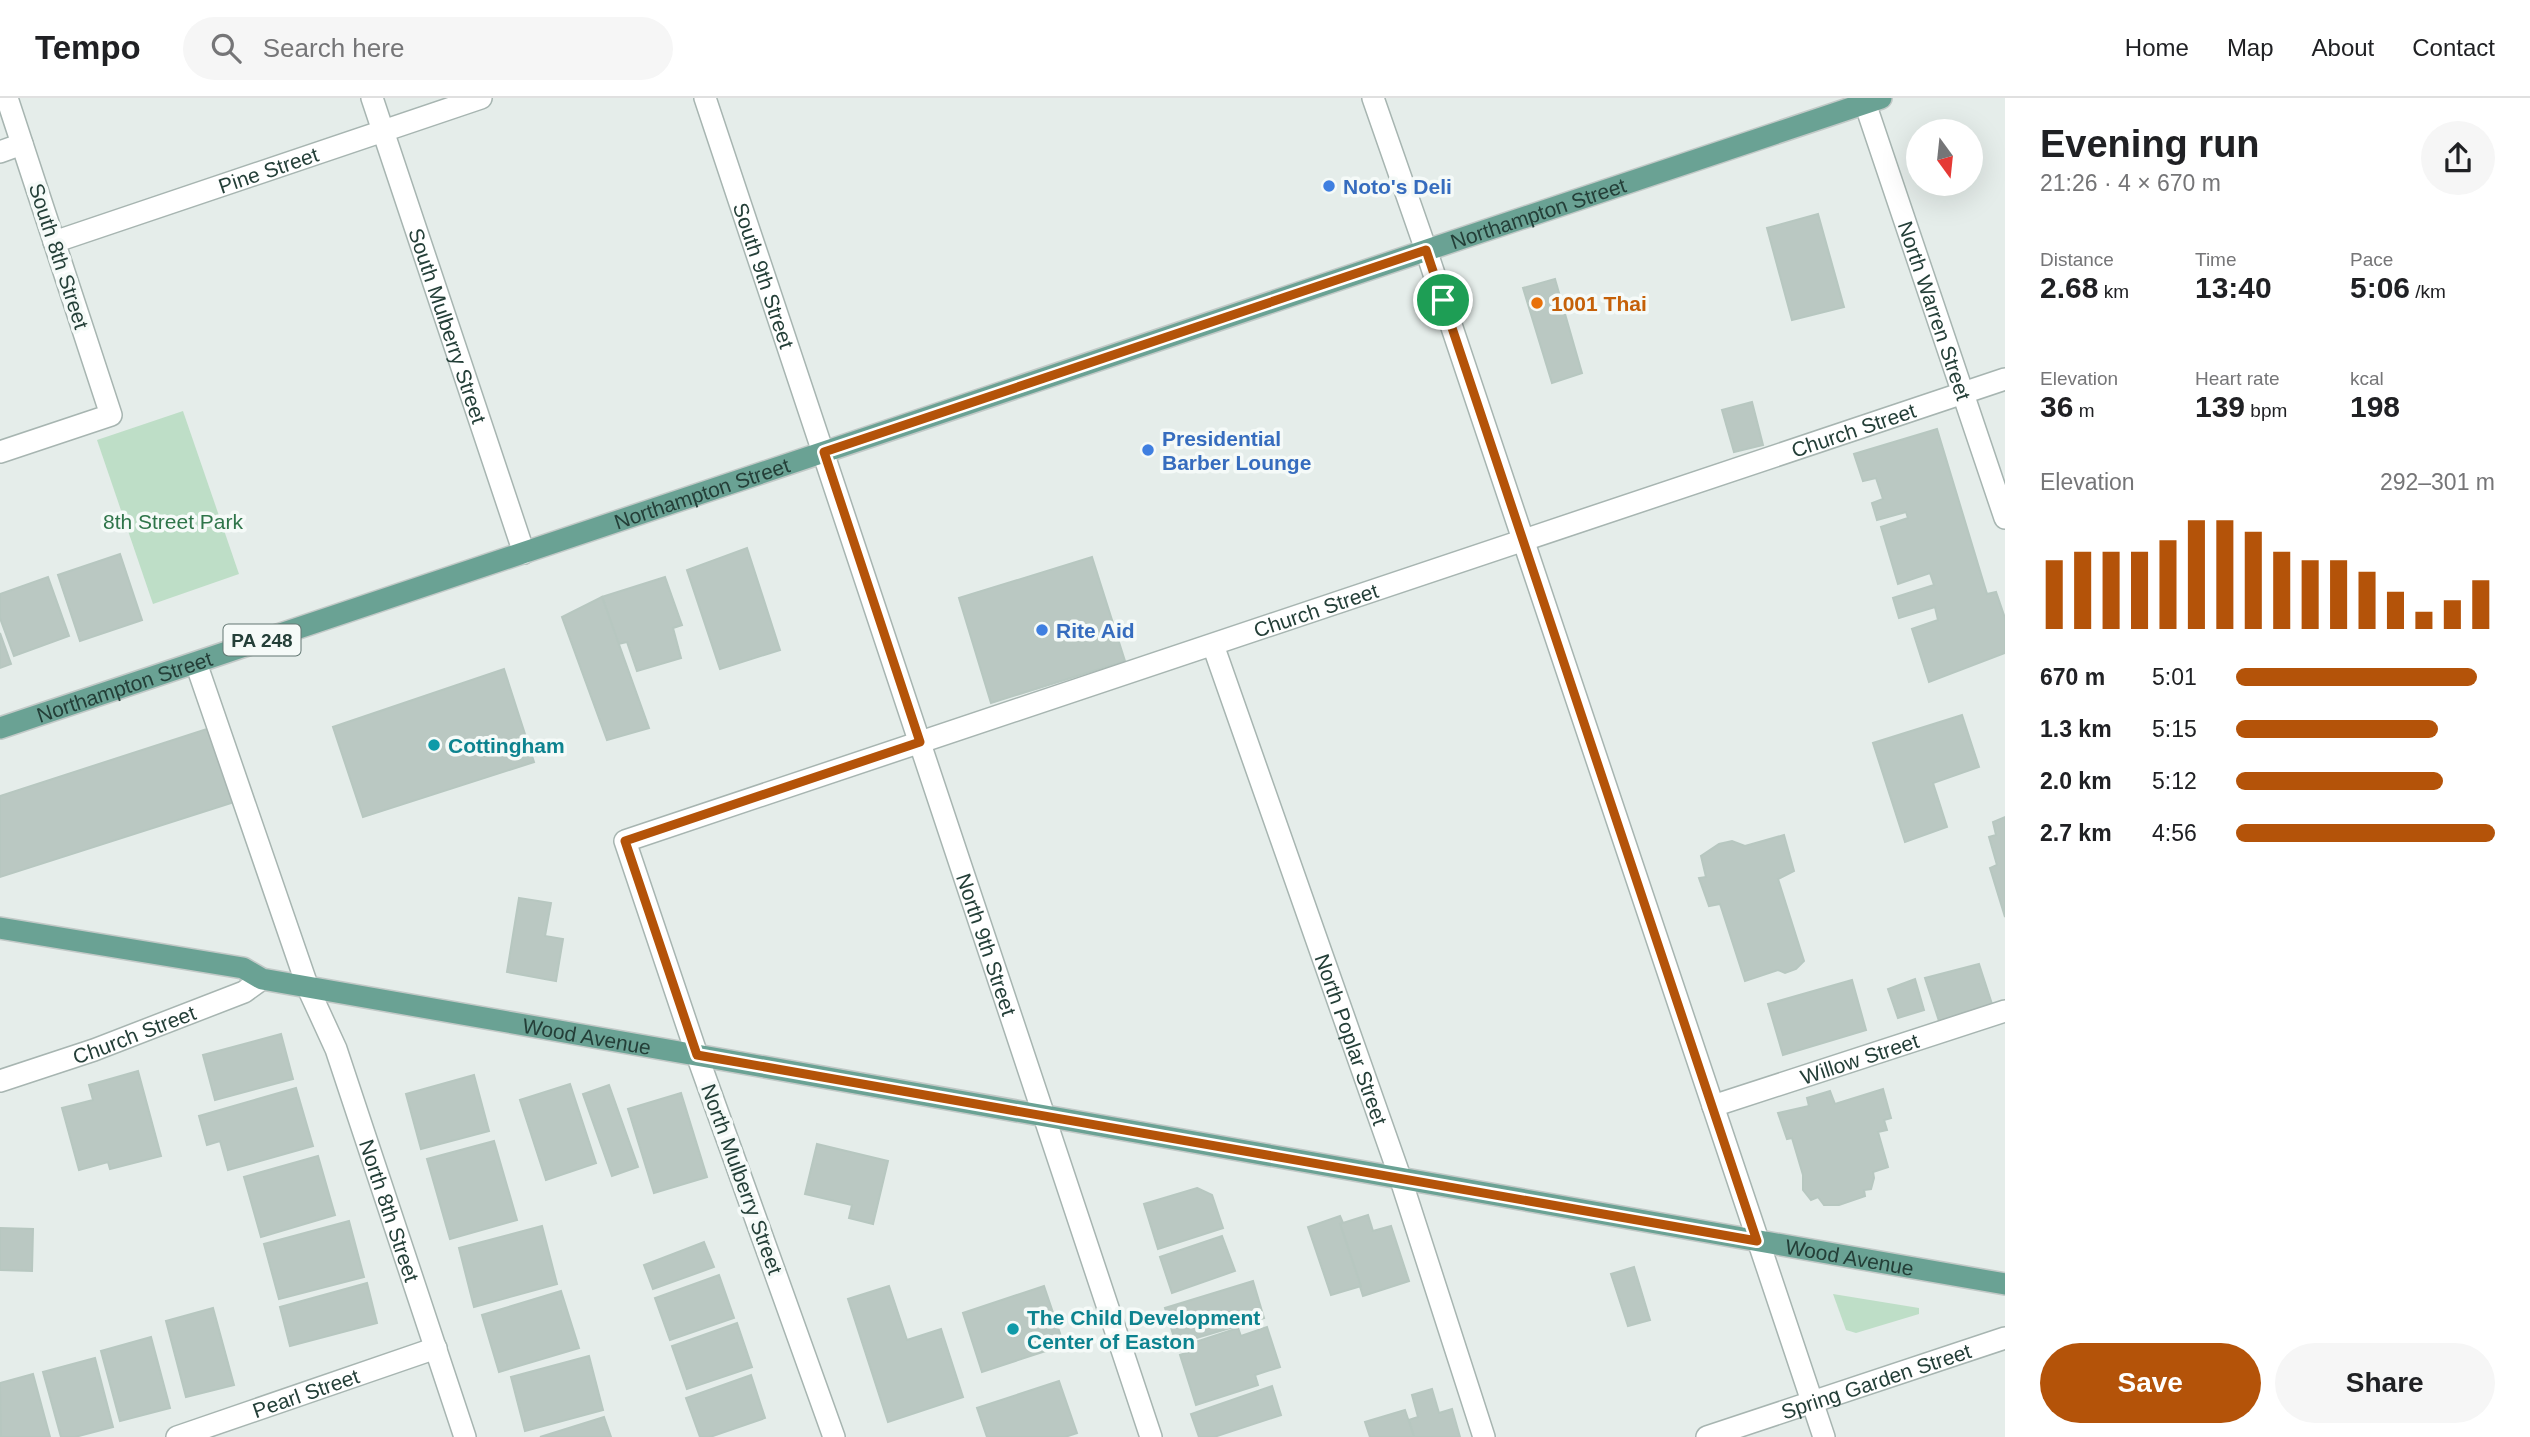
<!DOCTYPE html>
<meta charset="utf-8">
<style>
:root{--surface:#fff;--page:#f6f6f6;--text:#202124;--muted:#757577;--line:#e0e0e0;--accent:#b45309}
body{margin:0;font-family:Helvetica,sans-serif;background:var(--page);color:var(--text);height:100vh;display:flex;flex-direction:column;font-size:26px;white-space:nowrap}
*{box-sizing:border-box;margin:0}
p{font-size:23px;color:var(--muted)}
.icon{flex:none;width:38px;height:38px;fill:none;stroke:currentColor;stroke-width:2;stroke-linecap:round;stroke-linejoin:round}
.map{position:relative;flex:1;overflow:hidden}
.panel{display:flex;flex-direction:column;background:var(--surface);width:525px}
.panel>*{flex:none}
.needle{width:46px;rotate:165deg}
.controls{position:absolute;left:1906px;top:21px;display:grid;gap:14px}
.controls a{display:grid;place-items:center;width:77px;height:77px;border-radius:50%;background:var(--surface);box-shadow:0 7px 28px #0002;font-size:35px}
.pin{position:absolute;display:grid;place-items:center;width:60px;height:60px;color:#fff;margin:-30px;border:4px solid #fff;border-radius:50%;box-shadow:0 2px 7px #0007}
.round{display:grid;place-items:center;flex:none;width:74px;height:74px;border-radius:37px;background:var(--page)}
.summary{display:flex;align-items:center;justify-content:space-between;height:119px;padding:0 35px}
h1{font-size:38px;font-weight:700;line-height:52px}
.stats{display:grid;grid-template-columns:repeat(3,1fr);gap:10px;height:119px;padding:7px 35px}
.stats div{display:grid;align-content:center}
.stats b{font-size:30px;font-weight:700}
.stats small{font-size:19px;font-weight:400}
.stats p{font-size:19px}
.chart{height:196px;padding:14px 35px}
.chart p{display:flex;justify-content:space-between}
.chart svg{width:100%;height:126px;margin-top:7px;stroke:var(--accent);stroke-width:6}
.action{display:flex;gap:14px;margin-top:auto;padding:14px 35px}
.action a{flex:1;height:80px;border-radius:42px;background:var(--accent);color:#fff;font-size:28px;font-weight:700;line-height:80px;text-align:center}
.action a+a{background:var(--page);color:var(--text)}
ul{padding:0 35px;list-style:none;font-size:23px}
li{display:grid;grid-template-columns:112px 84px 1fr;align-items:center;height:52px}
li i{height:18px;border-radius:9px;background:var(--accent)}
header{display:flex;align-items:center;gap:42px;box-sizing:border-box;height:98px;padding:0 35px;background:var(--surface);border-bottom:2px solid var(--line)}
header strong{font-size:33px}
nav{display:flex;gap:38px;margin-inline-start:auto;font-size:24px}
.search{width:490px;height:63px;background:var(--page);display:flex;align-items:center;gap:18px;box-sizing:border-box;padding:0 24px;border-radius:38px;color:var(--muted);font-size:26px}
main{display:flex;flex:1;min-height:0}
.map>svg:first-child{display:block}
</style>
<header>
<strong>Tempo</strong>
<div class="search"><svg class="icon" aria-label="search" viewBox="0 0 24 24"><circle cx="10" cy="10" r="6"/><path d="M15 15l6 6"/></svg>Search here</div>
<nav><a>Home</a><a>Map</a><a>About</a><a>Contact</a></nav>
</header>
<main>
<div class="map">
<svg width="2005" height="1339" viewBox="0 0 2005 1339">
<rect width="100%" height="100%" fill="#e5edea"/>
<g fill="#bedec7">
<polygon points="183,313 239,476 153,506 97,342"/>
<polygon points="1833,1196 1919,1210 1919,1216 1856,1235 1846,1232"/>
</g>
<g fill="#bac8c2" stroke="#b7c7c0" stroke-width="2">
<polygon points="1818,116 1844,209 1792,222 1767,130"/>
<polygon points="1555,181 1582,275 1552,285 1523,190"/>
<polygon points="1752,304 1763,347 1734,354 1722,312"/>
<polygon points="1937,331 1987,496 1996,494 2005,520 2005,555 1929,584 1912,531 1938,522 1935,509 1899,520 1893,500 1934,487 1930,475 1898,486 1881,429 1908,420 1906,414 1877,422 1872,405 1883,401 1876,380 1863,383 1854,356"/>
<polygon points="747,450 780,552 720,571 687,472"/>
<polygon points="120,456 142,522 80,543 58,477"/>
<polygon points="1092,459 1125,563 991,605 959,500"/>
<polygon points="48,479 69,538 14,558 0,520 0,496"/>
<polygon points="665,479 682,527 673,530 681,560 637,573 627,544 618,546 602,499"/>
<polygon points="602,499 649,630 607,642 562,519"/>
<polygon points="0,535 11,566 0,570"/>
<polygon points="504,571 534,664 363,719 333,629"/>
<polygon points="1962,617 1979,669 1933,685 1947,729 1905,744 1873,645"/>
<polygon points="210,630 234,704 0,779 0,698"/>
<polygon points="2005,719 2005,819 1990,770 1997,767 1989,739 1996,737 1993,724"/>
<polygon points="1784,737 1794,773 1778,781 1804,863 1796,871 1785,875 1778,872 1745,883 1720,806 1709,808 1699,780 1706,779 1701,758 1719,746 1732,743 1745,748"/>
<polygon points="519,800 551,805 545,838 563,841 556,883 507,874"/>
<polygon points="1979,866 1992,906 1939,923 1925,880"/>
<polygon points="1915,881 1924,912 1898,920 1888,891"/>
<polygon points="1852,882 1866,932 1783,957 1768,906"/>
<polygon points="281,936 293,981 215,1002 203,957"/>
<polygon points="138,973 161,1058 110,1071 108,1064 79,1072 62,1010 93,1002 89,987"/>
<polygon points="474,977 489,1033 421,1051 406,996"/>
<polygon points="570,986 596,1065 546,1082 520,1002"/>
<polygon points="609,987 638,1069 612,1078 583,996"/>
<polygon points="296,990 313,1048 228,1072 220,1043 207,1047 199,1018"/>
<polygon points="1883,991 1891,1020 1884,1022 1887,1032 1878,1034 1888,1069 1873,1074 1874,1080 1871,1091 1864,1092 1865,1098 1839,1107 1824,1107 1818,1099 1811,1102 1803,1092 1803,1077 1792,1040 1787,1041 1778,1015 1809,1008 1807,1000 1830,993 1835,1006"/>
<polygon points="681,995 707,1079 654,1095 628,1011"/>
<polygon points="494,1043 517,1122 450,1141 427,1061"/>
<polygon points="817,1046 888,1063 873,1126 849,1120 852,1107 805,1096"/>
<polygon points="318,1058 335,1117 261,1139 244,1079"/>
<polygon points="1197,1090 1212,1097 1223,1130 1158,1151 1144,1106"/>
<polygon points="1368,1117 1373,1133 1391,1128 1409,1183 1363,1198 1340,1126"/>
<polygon points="1340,1118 1343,1125 1340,1126 1361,1188 1331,1197 1308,1129"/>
<polygon points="349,1123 364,1179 279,1201 264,1146"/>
<polygon points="542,1128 557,1186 474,1209 459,1150"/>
<polygon points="0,1130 33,1131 32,1173 0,1172"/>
<polygon points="1222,1138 1235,1173 1172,1195 1160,1159"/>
<polygon points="704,1144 714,1169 653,1191 644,1167"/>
<polygon points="1634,1169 1650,1222 1628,1228 1611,1176"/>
<polygon points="719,1177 734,1220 670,1242 655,1200"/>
<polygon points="1253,1183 1264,1220 1176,1246 1165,1210"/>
<polygon points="367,1185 377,1225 290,1248 280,1209"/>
<polygon points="889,1188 907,1242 941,1231 963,1299 888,1324 848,1201"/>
<polygon points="1044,1188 1064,1247 982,1274 963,1215"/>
<polygon points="561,1193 579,1250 499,1274 482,1217"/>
<polygon points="213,1210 234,1287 186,1299 166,1223"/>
<polygon points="737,1225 752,1269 687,1291 672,1248"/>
<polygon points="1267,1229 1280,1269 1255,1277 1258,1287 1196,1307 1180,1257 1189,1254 1186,1247 1238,1230 1241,1238"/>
<polygon points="151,1239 170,1310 120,1323 101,1253"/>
<polygon points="589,1258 603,1312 525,1333 511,1279"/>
<polygon points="95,1260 113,1329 75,1339 61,1339 43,1274"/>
<polygon points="33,1276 50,1339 1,1339 0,1285"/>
<polygon points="751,1277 765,1320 710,1339 700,1339 686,1300"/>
<polygon points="1059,1283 1077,1335 1065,1339 987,1339 977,1310"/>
<polygon points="1272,1288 1281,1317 1214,1339 1199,1339 1191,1316"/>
<polygon points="1432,1291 1439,1315 1452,1311 1460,1339 1414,1339 1409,1322 1418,1319 1412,1297"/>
<polygon points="1405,1312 1414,1339 1370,1339 1365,1324"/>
<polygon points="604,1319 611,1339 540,1339"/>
</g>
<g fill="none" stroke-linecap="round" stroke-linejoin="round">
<g stroke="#a7b5b1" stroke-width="24">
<g id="minor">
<path id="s1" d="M372,0L524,455"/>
<path id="s2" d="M705,0L1151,1339"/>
<polyline points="1373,0 1426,152 1824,1339"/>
<path id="s3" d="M1865,5L2005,420"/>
<polyline points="0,54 22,46"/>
<path id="s4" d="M54,144L481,0"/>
<polyline points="0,354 111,317 7,0"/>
<path id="s5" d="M1213,547L1400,1079L1484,1339"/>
<path id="s6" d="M196,565L308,890L336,951L465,1339"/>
<path id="s7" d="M0,983L94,952L244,894L262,881"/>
<path id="s8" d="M1713,1008L2005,913"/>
<path id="s9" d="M177,1339L436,1250"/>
<path id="s10" d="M834,1339L697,957L625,743L2005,281"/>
<path id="s11" d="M1707,1339L2005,1240"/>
</g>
</g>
<g stroke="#c2c9c7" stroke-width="24">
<g id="major">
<path id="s12" d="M0,630L1881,0"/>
<path id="s13" d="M0,830L243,870L262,881L2005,1186"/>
</g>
</g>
<use href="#minor" stroke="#fff" stroke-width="21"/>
<use href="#major" stroke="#6aa294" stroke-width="21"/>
</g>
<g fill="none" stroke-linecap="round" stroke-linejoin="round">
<g stroke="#fff" stroke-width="14">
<polygon id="route" points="1426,152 1757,1143 697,957 625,743 920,644 824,354"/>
</g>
<use href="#route" stroke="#b45309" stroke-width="9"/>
</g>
<g fill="#3f7fe0" stroke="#f5faf8" stroke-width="2.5">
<circle cx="1329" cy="88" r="7"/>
<circle cx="1148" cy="352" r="7"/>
<circle cx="1042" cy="532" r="7"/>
</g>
<circle fill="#e8710a" stroke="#f5faf8" stroke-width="2.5" cx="1537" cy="205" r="7"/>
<g fill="#0f9aa8" stroke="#f5faf8" stroke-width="2.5">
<circle cx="434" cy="647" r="7"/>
<circle cx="1013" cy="1231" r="7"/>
</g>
<g text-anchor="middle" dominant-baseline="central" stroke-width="7" stroke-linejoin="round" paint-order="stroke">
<rect fill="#f5faf8" stroke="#637772" stroke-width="2" x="223.5" y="526.5" width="77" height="31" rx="5"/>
<g font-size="19" font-weight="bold" fill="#243f38">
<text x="262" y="542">PA 248</text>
</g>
<g font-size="21" fill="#243f38" stroke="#f5faf8">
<text stroke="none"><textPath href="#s4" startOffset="226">Pine Street</textPath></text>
<text stroke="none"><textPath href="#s12" startOffset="1622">Northampton Street</textPath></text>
<text transform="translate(59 158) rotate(72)">South 8th Street</text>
<text stroke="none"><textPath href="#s2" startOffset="187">South 9th Street</textPath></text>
<text stroke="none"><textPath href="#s3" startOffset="219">North Warren Street</textPath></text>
<text stroke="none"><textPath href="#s1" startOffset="240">South Mulberry Street</textPath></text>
<text stroke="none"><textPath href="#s10" startOffset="1927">Church Street</textPath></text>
<text stroke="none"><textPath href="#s12" startOffset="740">Northampton Street</textPath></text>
<text stroke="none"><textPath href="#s10" startOffset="1360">Church Street</textPath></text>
<text stroke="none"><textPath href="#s12" startOffset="131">Northampton Street</textPath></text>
<text stroke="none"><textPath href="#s2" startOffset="892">North 9th Street</textPath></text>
<text stroke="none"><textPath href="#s7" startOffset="142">Church Street</textPath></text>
<text stroke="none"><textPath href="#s13" startOffset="598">Wood Avenue</textPath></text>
<text stroke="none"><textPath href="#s5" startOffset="418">North Poplar Street</textPath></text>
<text stroke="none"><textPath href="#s8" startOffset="154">Willow Street</textPath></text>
<text transform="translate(742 1081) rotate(70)">North Mulberry Street</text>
<text stroke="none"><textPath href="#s6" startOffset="581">North 8th Street</textPath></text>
<text stroke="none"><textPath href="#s13" startOffset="1880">Wood Avenue</textPath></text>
<text stroke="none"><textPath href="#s11" startOffset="178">Spring Garden Street</textPath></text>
<text stroke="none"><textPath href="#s9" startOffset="136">Pearl Street</textPath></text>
</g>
<g font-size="21" font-weight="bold" fill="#366cbe" stroke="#f5faf8" text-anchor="start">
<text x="1343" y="88">Noto's Deli</text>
<text x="1162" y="340">Presidential<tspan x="1162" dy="24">Barber Lounge</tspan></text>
<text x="1056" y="532">Rite Aid</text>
</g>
<g font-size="21" font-weight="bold" fill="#c56008" stroke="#f5faf8" text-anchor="start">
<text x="1551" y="205">1001 Thai</text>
</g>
<g font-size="21" fill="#2f754a" stroke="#f5faf8">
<text x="173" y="423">8th Street Park</text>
</g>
<g font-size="21" font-weight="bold" fill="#0d838f" stroke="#f5faf8" text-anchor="start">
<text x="448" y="647">Cottingham</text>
<text x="1027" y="1219">The Child Development<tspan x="1027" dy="24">Center of Easton</tspan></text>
</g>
</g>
</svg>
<div class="controls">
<a><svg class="needle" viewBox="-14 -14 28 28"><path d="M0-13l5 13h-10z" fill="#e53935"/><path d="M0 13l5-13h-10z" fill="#757577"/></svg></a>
</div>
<div class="pin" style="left:1443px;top:202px;background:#1e9e55"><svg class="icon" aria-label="arrive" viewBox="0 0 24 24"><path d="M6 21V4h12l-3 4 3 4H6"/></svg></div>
</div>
<section class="panel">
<div class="summary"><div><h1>Evening run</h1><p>21:26 · 4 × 670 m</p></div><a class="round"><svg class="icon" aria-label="share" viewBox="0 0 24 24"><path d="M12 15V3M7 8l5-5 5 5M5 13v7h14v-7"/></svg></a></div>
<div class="stats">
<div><p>Distance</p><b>2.68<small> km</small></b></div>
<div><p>Time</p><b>13:40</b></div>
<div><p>Pace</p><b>5:06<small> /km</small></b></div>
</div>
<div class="stats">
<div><p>Elevation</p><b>36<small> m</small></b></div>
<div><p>Heart rate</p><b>139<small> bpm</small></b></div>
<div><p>kcal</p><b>198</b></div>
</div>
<div class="chart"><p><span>Elevation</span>292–301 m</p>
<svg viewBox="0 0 160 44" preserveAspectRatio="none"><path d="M5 44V20M15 44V17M25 44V17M35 44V17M45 44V13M55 44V6M65 44V6M75 44V10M85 44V17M95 44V20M105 44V20M115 44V24M125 44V31M135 44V38M145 44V34M155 44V27"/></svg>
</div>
<ul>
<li><b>670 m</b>5:01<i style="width:93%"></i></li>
<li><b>1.3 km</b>5:15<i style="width:78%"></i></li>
<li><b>2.0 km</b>5:12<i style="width:80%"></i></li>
<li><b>2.7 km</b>4:56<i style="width:100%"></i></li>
</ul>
<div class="action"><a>Save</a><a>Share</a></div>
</section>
</main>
